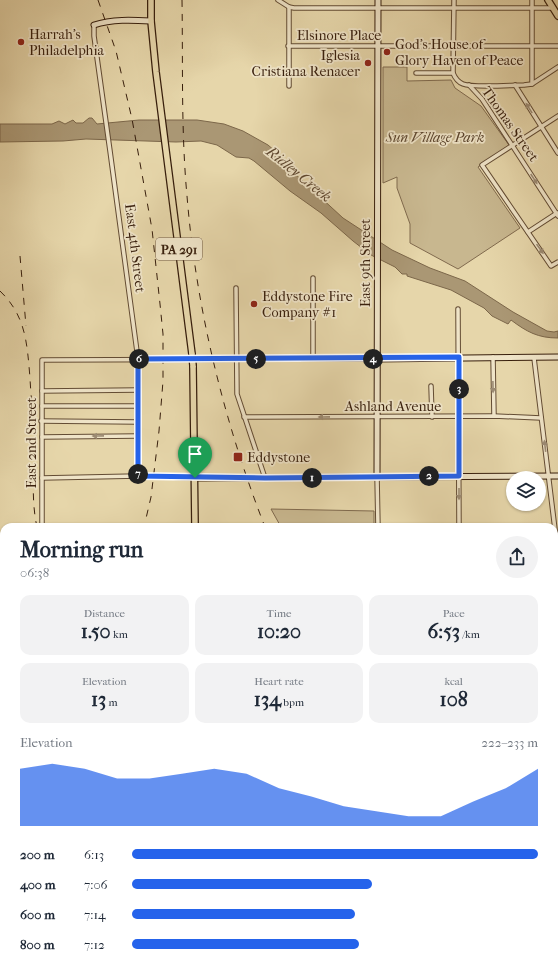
<!DOCTYPE html>
<meta charset="utf-8">
<style>
:root{--surface:#fff;--page:#f2f2f3;--text:#1f2937;--muted:#747a83;--accent:#2563eb}
body{margin:0;font-family:"IM FELL French Canon",serif;background:var(--page);color:var(--text);height:100vh;display:flex;flex-direction:column;font-size:15px;white-space:nowrap}
*{box-sizing:border-box;margin:0}
p{font-size:13px;color:var(--muted)}
.icon{flex:none;width:22px;height:22px;fill:none;stroke:currentColor;stroke-width:2;stroke-linecap:round;stroke-linejoin:round}
.map{position:relative;flex:1;overflow:hidden}
.panel{position:absolute;left:0px;top:523px;width:558px;height:444px;display:flex;flex-direction:column;background:var(--surface);border-radius:12px 12px 0 0;box-shadow:0 1px 3px #0004}
.panel>*{flex:none}
.buttons{position:absolute;left:506px;top:471px;display:grid;gap:8px}
.buttons a{display:grid;place-items:center;width:40px;height:40px;border-radius:50%;background:var(--surface);box-shadow:0 1px 3px #0004;font-size:20px}
.pin{position:absolute;display:grid;place-items:center;width:34px;height:34px;color:#fff;margin:-41px -17px;border-radius:50% 50% 50% 0;rotate:-45deg;box-shadow:0 0 4px #0007}
.pin .icon{rotate:45deg}
.km{position:absolute;width:20px;height:20px;margin:-10px;border-radius:50%;background:#222;color:#fff;font-size:11px;line-height:20px;text-align:center}
.round{display:grid;place-items:center;flex:none;width:42px;height:42px;border-radius:21px;background:var(--page)}
.headline{display:flex;align-items:center;justify-content:space-between;height:68px;padding:0 20px}
h1{font-size:22px;font-weight:700;line-height:30px}
.metrics{display:grid;grid-template-columns:repeat(3,1fr);gap:6px;height:68px;padding:4px 20px}
.metrics div{display:grid;align-content:center;border-radius:10px;background:var(--page);text-align:center}
.metrics b{font-size:20px;font-weight:700}
.metrics small{font-size:11px;font-weight:400}
.metrics p{font-size:11px}
.chart{height:112px;padding:8px 20px}
.chart p{display:flex;justify-content:space-between}
.chart svg{width:100%;height:72px;margin-top:4px;fill:var(--accent);opacity:.7}
ul{padding:0 20px;list-style:none;font-size:13px}
li{display:grid;grid-template-columns:64px 48px 1fr;align-items:center;height:30px}
li i{height:10px;border-radius:5px;background:var(--accent)}
.map>svg:first-child{display:block}
</style>
<div class="map">
<svg width="558" height="967" viewBox="0 0 558 967">
<rect width="100%" height="100%" fill="#e6d6aa"/>
<filter id="stains"><feTurbulence type="fractalNoise" baseFrequency=".005" numOctaves="4"/><feColorMatrix values="0 0 0 0 .2 0 0 0 0 .09 0 0 0 0 .02 0 0 0 .5 -.17"/></filter>
<radialGradient id="worn" r=".72"><stop offset=".6" stop-color="#630" stop-opacity="0"/><stop offset="1" stop-color="#630" stop-opacity=".3"/></radialGradient>
<g fill="#c8b78f" stroke="#806a4e">
<polygon points="383,67 407,67 407,81 451,80 455,88 481,106 509,145 478,167 520,228 458,269 410,243 410,224 397,188 397,177 383,183"/>
<polygon points="271,509 374,511 374,527 281,527"/>
</g>
<g fill="#aa9774" stroke="#7c674a">
<path d="M89,118H92L97,124L139,120H197L224,124L243,131L268,145L282,157L293,172L343,218L392,250L430,268L465,281L513,312L547,331L554,332L558,331V338C538,338 527,332 511,320L508,324L492,316L484,308L451,290L407,276V274H402L395,267L371,255L353,241L321,213L290,191L254,161L249,158L236,157L217,145L201,141L176,142L86,139L63,141L0,142V124H52L59,121L65,124L73,120L76,123H83Z"/>
<polygon points="558,878 558,894 554,900 554,884"/>
</g>
<g fill="none" stroke-linecap="round" stroke-linejoin="round">
<g stroke="#634c34" stroke-width="5.5">
<g id="street">
<polyline points="278,0 289,7 294,8 553,8"/>
<polyline points="94,25 94,36 110,151 138,359 138,476"/>
<polyline points="288,46 558,46"/>
<path d="M416,73H453C455,78 458,82 463,84C473,88 512,85 524,85L532,84L558,67"/>
<polyline points="453,73 454,0"/>
<polyline points="532,84 532,0"/>
<polyline points="469,85 482,99 558,216"/>
<polyline points="515,85 558,153"/>
<polyline points="289,86 289,7"/>
<polyline points="558,116 482,165 551,266 558,262"/>
<polyline points="528,232 557,213"/>
<polyline points="236,288 237,394 265,478"/>
<polyline points="458,309 459,527"/>
<polyline points="493,357 494,416"/>
<polyline points="313,358 313,278"/>
<polyline points="534,358 558,554"/>
<polyline points="431,386 432,417"/>
<polyline points="42,391 138,390"/>
<polyline points="42,406 137,406"/>
<polyline points="244,417 494,416 541,418"/>
<polyline points="41,421 137,422"/>
<polyline points="42,437 137,436"/>
<polyline points="377,476 378,527"/>
<polyline points="42,478 138,476 195,478"/>
<polyline points="42,527 42,360 377,359"/>
<polyline points="554,563 558,563"/>
<polyline points="554,593 558,593"/>
<polyline points="554,757 558,755"/>
<polyline points="554,853 558,849"/>
<polyline points="284,967 292,963"/>
</g>
</g>
<g stroke="#371e0c" stroke-width="7">
<g id="secondary">
<path d="M94,25C112,19 132,20 151,21"/>
<polyline points="377,359 558,357"/>
<polyline points="377,476 378,0"/>
<polyline points="195,478 558,476"/>
</g>
</g>
<g stroke="#371e0c" stroke-width="8">
<g id="primary">
<polyline points="151,0 151,21 156,72 192,354"/>
<polyline points="548,0 558,16"/>
<polyline points="193,366 195,527"/>
<polyline points="197,963 197,967"/>
</g>
</g>
<use href="#street" stroke="#efe4c8" stroke-width="3.5"/>
<use href="#secondary" stroke="#efe4c8" stroke-width="5"/>
<use href="#primary" stroke="#e6d6aa" stroke-width="5.5"/>
<g stroke="#371e0c" stroke-width="1" stroke-dasharray="7 7" stroke-linecap="butt">
<polyline points="98,0 116,51 132,119 152,229 160,304 163,334 163,381 159,431 151,497 144,527"/>
<path d="M182,0C183,65 181,131 187,196C196,308 224,422 265,527"/>
<polyline points="20,256 26,326"/>
<path d="M0,291C26,316 27,343 30,378C31,400 34,422 34,445C34,472 31,500 37,527"/>
<polyline points="533,963 536,967"/>
<polyline points="544,963 547,967"/>
<polyline points="178,967 179,963"/>
</g>
<g stroke="#371e0c" stroke-width="8" stroke-linecap="butt">
<polyline id="primary-bridge" points="192,354 193,366"/>
</g>
<use href="#primary-bridge" stroke="#e6d6aa" stroke-width="5.5"/>
</g>
<defs><path id="oneway-solid" d="M-6-.8H1V-3.2L6.5 0L1 3.2V.8H-6Z"/></defs>
<g fill="#9c8b73">
<use href="#oneway-solid" transform="translate(529 108) rotate(-122)"/>
<use href="#oneway-solid" transform="translate(534 179) rotate(57)"/>
<use href="#oneway-solid" transform="translate(540 249) rotate(55)"/>
<use href="#oneway-solid" transform="translate(493 387) rotate(89)"/>
<use href="#oneway-solid" transform="translate(324 417) rotate(179)"/>
<use href="#oneway-solid" transform="translate(98 436) rotate(179)"/>
<use href="#oneway-solid" transform="translate(545 446) rotate(-97)"/>
<use href="#oneway-solid" transform="translate(459 494) rotate(90)"/>
</g>
<g fill="none" stroke-linecap="round" stroke-linejoin="round">
<g stroke="#fff" stroke-width="8">
<polygon id="route" points="459,357 459,476 265,478 138,476 138,359"/>
</g>
<use href="#route" stroke="#2563eb" stroke-width="5"/>
</g>
<g fill="#8f2418" stroke="#efe4c8" stroke-width="1.5">
<circle cx="21" cy="42" r="4"/>
<circle cx="387" cy="52" r="4"/>
<circle cx="368" cy="63" r="4"/>
<circle cx="254" cy="304" r="4"/>
<rect x="233" y="452" width="10" height="10" rx="2"/>
</g>
<g text-anchor="middle" dominant-baseline="central" stroke-width="3.5" stroke-linejoin="round" paint-order="stroke">
<rect fill="#efe4c8" stroke="#6e5944" stroke-width="1" x="156" y="238" width="46" height="22" rx="3"/>
<g font-size="13" font-weight="bold" fill="#371e0c">
<text x="179" y="249">PA 291</text>
</g>
<g font-size="14" fill="#371e0c" stroke="#efe4c8" text-anchor="start">
<text x="29" y="34">Harrah's<tspan x="29" dy="16">Philadelphia</tspan></text>
<text x="395" y="44">God's House of<tspan x="395" dy="16">Glory Haven of Peace</tspan></text>
<text x="360" y="55" text-anchor="end">Iglesia<tspan x="360" dy="16">Cristiana Renacer</tspan></text>
<text x="262" y="296">Eddystone Fire<tspan x="262" dy="16">Company #1</tspan></text>
<text x="247" y="457">Eddystone</text>
</g>
<g font-size="14" fill="#371e0c" stroke="#efe4c8">
<text x="339" y="35">Elsinore Place</text>
<text transform="translate(510 124) rotate(55)">Thomas Street</text>
<text transform="translate(135 248) rotate(83)">East 4th Street</text>
<text transform="translate(365 263) rotate(-90)">East 9th Street</text>
<text x="393" y="406">Ashland Avenue</text>
<text transform="translate(31 443) rotate(-90)">East 2nd Street</text>
</g>
<g font-size="14" font-style="italic" fill="#5b442d" stroke="#efe4c8">
<text x="435" y="137">Sun Village Park</text>
</g>
<g font-size="15" font-style="italic" fill="#5f4830" stroke="#efe4c8">
<text transform="translate(299 174) rotate(39)">Ridley Creek</text>
</g>
</g>
<rect width="100%" height="100%" filter="url(#stains)"/>
<rect width="100%" height="100%" fill="url(#worn)"/>
</svg>
<div class="buttons">
<a><svg class="icon" aria-label="layers" viewBox="0 0 24 24"><path d="M12 4l9 5-9 5-9-5zM3 14l9 5 9-5"/></svg></a>
</div>
<div class="pin" style="left:195px;top:478px;background:#1e9e55"><svg class="icon" aria-label="arrive" viewBox="0 0 24 24"><path d="M6 21V4h12l-3 4 3 4H6"/></svg></div>
<b class="km" style="left:312px;top:478px">1</b>
<b class="km" style="left:429px;top:476px">2</b>
<b class="km" style="left:459px;top:389px">3</b>
<b class="km" style="left:373px;top:359px">4</b>
<b class="km" style="left:256px;top:359px">5</b>
<b class="km" style="left:139px;top:359px">6</b>
<b class="km" style="left:138px;top:474px">7</b>
<section class="panel">
<div class="headline"><div><h1>Morning run</h1><p>06:38</p></div><a class="round"><svg class="icon" aria-label="share" viewBox="0 0 24 24"><path d="M12 15V3M7 8l5-5 5 5M5 13v7h14v-7"/></svg></a></div>
<div class="metrics">
<div><p>Distance</p><b>1.50<small> km</small></b></div>
<div><p>Time</p><b>10:20</b></div>
<div><p>Pace</p><b>6:53<small> /km</small></b></div>
</div>
<div class="metrics">
<div><p>Elevation</p><b>13<small> m</small></b></div>
<div><p>Heart rate</p><b>134<small> bpm</small></b></div>
<div><p>kcal</p><b>108</b></div>
</div>
<div class="chart"><p><span>Elevation</span>222–233 m</p>
<svg viewBox="0 0 160 44" preserveAspectRatio="none"><path d="M0 44V9L10 6L20 9L30 15L40 15L50 12L60 9L70 12L80 21L90 26L100 32L110 35L120 38L130 38L140 29L150 21L160 9V44z"/></svg>
</div>
<ul>
<li><b>200 m</b>6:13<i style="width:100%"></i></li>
<li><b>400 m</b>7:06<i style="width:59%"></i></li>
<li><b>600 m</b>7:14<i style="width:55%"></i></li>
<li><b>800 m</b>7:12<i style="width:56%"></i></li>
</ul>
</section>
</div>
